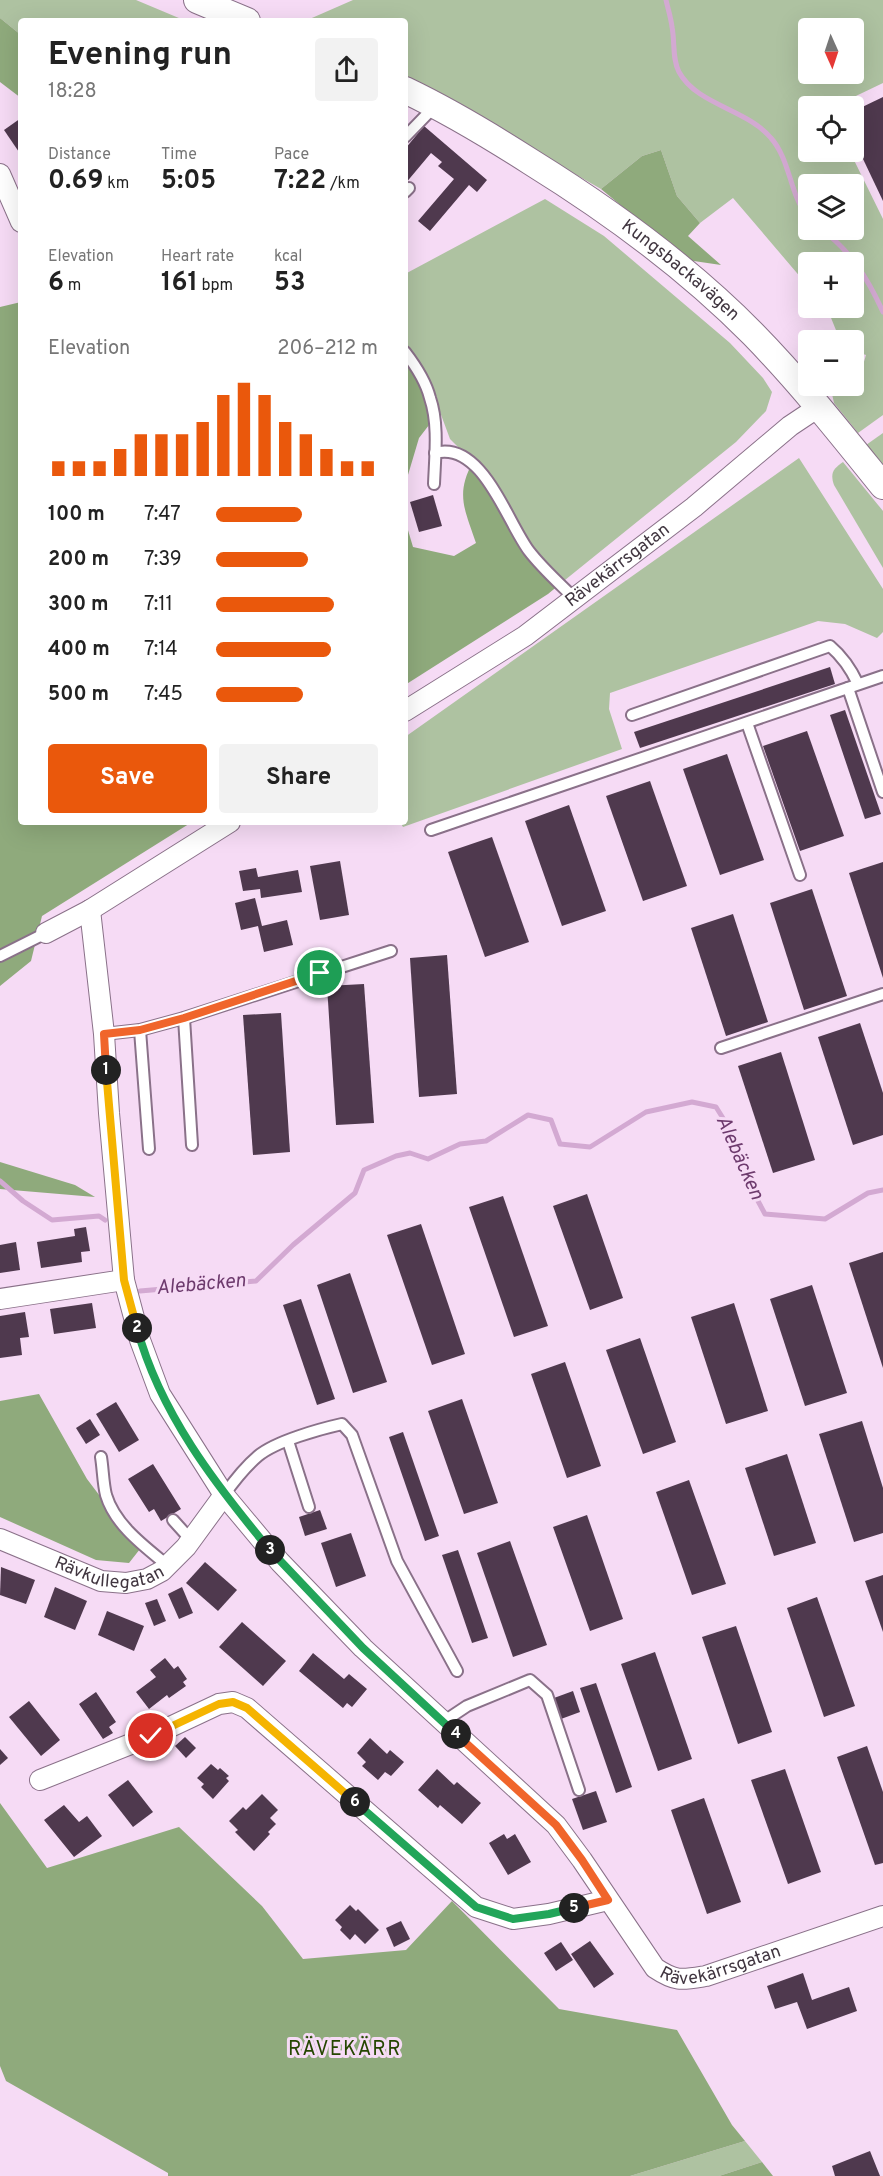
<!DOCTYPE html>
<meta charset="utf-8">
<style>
:root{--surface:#fff;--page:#f2f2f2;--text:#222;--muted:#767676;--accent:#ea580c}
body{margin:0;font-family:Overpass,sans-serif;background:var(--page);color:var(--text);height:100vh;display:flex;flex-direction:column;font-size:22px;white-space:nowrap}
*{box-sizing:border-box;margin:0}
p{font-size:20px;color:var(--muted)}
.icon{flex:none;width:33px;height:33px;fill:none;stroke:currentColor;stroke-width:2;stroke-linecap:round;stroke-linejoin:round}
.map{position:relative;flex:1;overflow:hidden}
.drawer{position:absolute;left:18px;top:18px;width:390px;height:807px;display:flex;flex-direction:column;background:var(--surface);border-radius:6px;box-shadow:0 6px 24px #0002}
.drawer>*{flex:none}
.needle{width:39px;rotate:177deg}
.fabs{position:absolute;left:798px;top:18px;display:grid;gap:12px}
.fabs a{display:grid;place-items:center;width:66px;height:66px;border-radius:6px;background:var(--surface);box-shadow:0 6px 24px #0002;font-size:30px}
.pin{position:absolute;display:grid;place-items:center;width:51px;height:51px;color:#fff;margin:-26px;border:3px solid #fff;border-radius:50%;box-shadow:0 2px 6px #0007}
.km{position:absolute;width:30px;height:30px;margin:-15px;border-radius:50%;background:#222;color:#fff;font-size:16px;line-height:30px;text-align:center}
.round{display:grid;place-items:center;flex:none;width:63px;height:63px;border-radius:6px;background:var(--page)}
.summary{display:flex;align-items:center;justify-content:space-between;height:102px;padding:0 30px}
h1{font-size:33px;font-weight:700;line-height:45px}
.figures{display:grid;grid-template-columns:repeat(3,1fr);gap:9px;height:102px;padding:6px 30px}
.figures div{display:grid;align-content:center}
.figures b{font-size:26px;font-weight:700}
.figures small{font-size:16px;font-weight:400}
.figures p{font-size:16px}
.chart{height:168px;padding:12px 30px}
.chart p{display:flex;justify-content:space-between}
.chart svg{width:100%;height:108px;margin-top:6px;stroke:var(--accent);stroke-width:6}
.primary-button{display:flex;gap:12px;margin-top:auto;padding:12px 30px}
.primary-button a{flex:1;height:69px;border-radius:6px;background:var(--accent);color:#fff;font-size:24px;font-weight:700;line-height:69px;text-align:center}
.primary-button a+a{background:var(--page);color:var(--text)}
ul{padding:0 30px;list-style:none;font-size:20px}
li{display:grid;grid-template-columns:96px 72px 1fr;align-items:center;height:45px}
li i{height:15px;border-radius:8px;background:var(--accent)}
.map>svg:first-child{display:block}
</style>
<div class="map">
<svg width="883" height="2176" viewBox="0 0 883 2176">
<rect width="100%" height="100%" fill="#f6dbf5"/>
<g fill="#aec2a1" fill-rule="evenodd">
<polygon points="0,0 136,0 186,21 21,21 21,35 0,18"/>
<path d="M353,0H883V83L835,106H808V152H850L883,219V415L858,433L834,403L832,394L842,386H854V375L863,365L866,355L854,351V340H840L827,308H854V262H808V286L733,198L700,223L677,196L661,150L642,156L601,189L405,77V21H305ZM808,28H854V74H808ZM808,184H854V230H808Z"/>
<polygon points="545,199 604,236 670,292 730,343 763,378 772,392 766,411 736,442 565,580 535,551 473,462 450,439 430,385 405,342 405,274"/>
<polygon points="883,433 883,469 866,445"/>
<polygon points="799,458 883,589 883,632 877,638 845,624 818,621 610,693 609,709 622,749 403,827 400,822 405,822 405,737"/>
<path d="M843,462L883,511V568L834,485C830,473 833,469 843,462Z"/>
<polygon points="745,2141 762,2162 719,2176 630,2176"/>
</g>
<g fill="#8faa7c">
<polygon points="0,18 21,35 21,98 0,82"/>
<polygon points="661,150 677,196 700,223 688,236 721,265 687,260 601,189 642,156"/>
<polygon points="21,302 21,822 192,822 42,916 31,961 0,986 0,307"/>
<polygon points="405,342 430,385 439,412 419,438 405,485"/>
<path d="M473,462L535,551L565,580L548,594L405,685V520L413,547L454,556L476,543C465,510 455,494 473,462Z"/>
<polygon points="0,1162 75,1185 95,1197 0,1189"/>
<polygon points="39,1394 87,1479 140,1549 129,1563 96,1560 0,1517 0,1401"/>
<polygon points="0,1803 47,1868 179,1827 262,1906 303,1959 406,1950 452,1901 559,2009 677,2030 732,2125 745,2141 630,2176 168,2176 168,2173 6,2081 0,2066"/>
<polygon points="762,2162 773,2176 719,2176"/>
</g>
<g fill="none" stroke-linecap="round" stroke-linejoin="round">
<g stroke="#d3a9d2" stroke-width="5">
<path d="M666,0C668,9 671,18 672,27C675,41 672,59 679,72C697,105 747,109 771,138C791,161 789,194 808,217"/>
<path d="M822,230C851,251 868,279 883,312"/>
<polyline points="0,1181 23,1201 52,1220 99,1216 105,1220"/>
<polyline points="140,1291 256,1281 293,1245 355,1193 364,1170 396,1156 410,1153 428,1159 460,1144 486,1141 528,1115 551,1120 560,1144 590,1147 646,1112 692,1102 716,1107 731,1131 744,1175 765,1214 825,1219 868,1193 883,1190"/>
</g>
</g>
<g fill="#4f394e">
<polygon points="883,97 883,201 854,140 854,111"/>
<polygon points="21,118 21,155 4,130"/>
<polygon points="424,126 487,180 477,192 469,185 430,231 418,221 454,179 438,166 442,162 431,153 405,184 405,149"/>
<polygon points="433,495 442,526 419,532 410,502"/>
<polygon points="830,667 835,684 640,748 634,732"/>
<polygon points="845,710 881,814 865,819 830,715"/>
<polygon points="807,731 844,836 800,851 763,746"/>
<polygon points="727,754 764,860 720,875 683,769"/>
<polygon points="650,781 687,886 643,901 606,796"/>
<polygon points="569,805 606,911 562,926 525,821"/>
<polygon points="492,837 529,942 485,957 448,852"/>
<polygon points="340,861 349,915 320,920 310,866"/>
<polygon points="883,862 883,978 849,873"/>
<polygon points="256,868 258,877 298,870 302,892 261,898 260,889 243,891 239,871"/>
<polygon points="812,889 847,996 804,1010 770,903"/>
<polygon points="255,898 262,926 287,920 293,945 264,952 258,926 241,930 235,903"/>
<polygon points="733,914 768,1022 726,1036 691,928"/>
<polygon points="447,955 457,1094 419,1097 410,958"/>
<polygon points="364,984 374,1123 336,1125 327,986"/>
<polygon points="281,1013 290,1152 253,1155 243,1015"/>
<polygon points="860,1023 883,1093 883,1135 853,1145 818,1037"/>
<polygon points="781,1052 815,1160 773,1173 738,1066"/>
<polygon points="587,1194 623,1298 590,1310 553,1206"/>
<polygon points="503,1196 548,1326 514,1337 469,1207"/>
<polygon points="421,1224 465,1354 432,1365 387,1235"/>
<polygon points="86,1227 90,1251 81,1252 82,1262 41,1268 37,1242 75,1236 74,1229"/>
<polygon points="16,1242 20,1270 0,1273 0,1245"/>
<polygon points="883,1252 883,1368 849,1263"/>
<polygon points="350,1273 387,1382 353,1393 317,1285"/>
<polygon points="812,1285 847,1393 805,1406 770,1299"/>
<polygon points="301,1299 335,1399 317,1405 283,1305"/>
<polygon points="92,1303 96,1328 54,1334 50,1309"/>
<polygon points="734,1303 768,1411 726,1424 691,1317"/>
<polygon points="25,1312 29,1337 20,1338 22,1355 0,1358 0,1316"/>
<polygon points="640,1338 676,1442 643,1454 606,1350"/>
<polygon points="565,1362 601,1466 567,1478 531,1374"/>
<polygon points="462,1399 498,1503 464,1514 428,1411"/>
<polygon points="116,1402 139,1440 119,1452 96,1414"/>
<polygon points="90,1419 100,1435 86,1444 76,1428"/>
<polygon points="862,1421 883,1488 883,1533 854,1542 819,1434"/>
<polygon points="403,1432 439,1536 425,1541 389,1437"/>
<polygon points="787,1454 816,1543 774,1556 745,1468"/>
<polygon points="153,1464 181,1509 161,1521 154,1509 149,1512 128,1479"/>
<polygon points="689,1480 726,1584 692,1595 656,1492"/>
<polygon points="320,1510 327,1529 305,1536 299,1517"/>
<polygon points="587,1515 623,1619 590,1631 553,1527"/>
<polygon points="351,1533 366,1576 336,1587 321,1543"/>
<polygon points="510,1541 547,1645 513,1657 477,1553"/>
<polygon points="458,1550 488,1638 472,1643 442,1555"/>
<polygon points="205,1562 237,1590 218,1611 186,1583"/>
<polygon points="1,1567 35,1580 26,1604 0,1595"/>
<polygon points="883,1575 883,1632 865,1581"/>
<polygon points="55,1587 87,1601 75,1630 44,1617"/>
<polygon points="182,1587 193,1613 179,1619 168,1594"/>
<polygon points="817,1597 855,1706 824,1717 787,1608"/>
<polygon points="157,1599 166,1621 154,1626 145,1603"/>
<polygon points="107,1611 144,1626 134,1651 98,1635"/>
<polygon points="242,1622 286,1661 263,1686 219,1647"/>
<polygon points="736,1626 772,1732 738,1744 702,1637"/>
<polygon points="655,1652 692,1759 658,1771 621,1664"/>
<polygon points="313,1653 344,1679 349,1674 367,1689 352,1707 347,1703 343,1708 299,1671"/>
<polygon points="165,1658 174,1669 178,1666 187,1679 183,1682 186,1686 169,1698 167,1695 149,1709 136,1692 156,1677 150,1670"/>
<polygon points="596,1683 632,1787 616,1793 580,1688"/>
<polygon points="573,1691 580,1712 561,1719 554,1698"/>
<polygon points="96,1692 116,1722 109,1727 113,1733 103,1739 79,1704"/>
<polygon points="29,1701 60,1740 41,1756 9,1717"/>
<polygon points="185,1737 196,1748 186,1758 175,1746"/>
<polygon points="370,1738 387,1754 390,1750 404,1762 391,1776 385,1772 378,1780 362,1766 366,1762 357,1753"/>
<polygon points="867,1746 883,1792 883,1863 875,1865 837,1757"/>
<polygon points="0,1749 8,1758 0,1765"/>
<polygon points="211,1764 218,1770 220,1768 229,1776 226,1778 229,1781 213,1799 201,1787 204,1784 197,1778"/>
<polygon points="437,1769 454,1785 457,1782 481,1803 462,1824 440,1805 438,1808 418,1790"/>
<polygon points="785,1769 821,1872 788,1884 751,1780"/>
<polygon points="128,1780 153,1812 133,1827 108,1795"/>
<polygon points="596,1791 607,1822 583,1830 572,1799"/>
<polygon points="262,1794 278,1810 270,1818 276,1824 268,1832 270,1834 254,1851 235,1832 238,1830 229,1821 243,1807 246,1810"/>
<polygon points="704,1798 741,1902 707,1914 671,1810"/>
<polygon points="64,1805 79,1822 87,1816 102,1836 74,1857 44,1820"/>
<polygon points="504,1834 507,1839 515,1834 531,1862 508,1875 489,1843"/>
<polygon points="350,1905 356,1911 358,1909 379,1930 365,1944 355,1934 350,1940 340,1930 342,1927 335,1920"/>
<polygon points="401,1921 410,1939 394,1947 386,1928"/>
<polygon points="590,1941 614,1974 594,1988 571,1954"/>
<polygon points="561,1942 573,1960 556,1971 544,1953"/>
<polygon points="803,1973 812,2000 849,1987 857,2011 807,2029 797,2002 775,2009 767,1986"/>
<polygon points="870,2151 880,2176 835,2176 832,2166"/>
</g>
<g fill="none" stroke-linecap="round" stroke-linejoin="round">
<g stroke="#8a7189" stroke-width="14">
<g id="service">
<polyline points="405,137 436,105"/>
<polyline points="405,192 409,188"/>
<path d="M405,352C415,365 426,382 430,398C439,424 435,457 434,484"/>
<path d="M435,453C482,440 507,522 529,551C542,568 559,583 574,598"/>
<polyline points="848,688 883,792"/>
<path d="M632,715L830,646C843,657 851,669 858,684"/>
<polyline points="747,723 800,875"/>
<polyline points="431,830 883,676"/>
<polyline points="0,956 46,933"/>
<polyline points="184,1018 192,1145"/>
<polyline points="140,1030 149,1149"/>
<polyline points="104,1034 140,1030 184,1018 391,951"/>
<polyline points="721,1048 883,994"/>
<polyline points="288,1441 309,1507"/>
<path d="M101,1457C103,1469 103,1483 106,1495C115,1525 144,1546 167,1565"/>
<path d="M224,1495C234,1481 245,1467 258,1456C276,1441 320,1429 342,1424L352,1435L397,1561L457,1671"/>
<polyline points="173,1520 191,1540"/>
<polyline points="443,1722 467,1706 530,1680 547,1695 579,1790"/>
</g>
</g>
<g stroke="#8a7189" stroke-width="22">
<g id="minor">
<polyline points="0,174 21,222"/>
<path id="s1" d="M405,711L525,636L694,507L790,426L820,406"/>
<path id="s2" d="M90,910L104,1034L109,1113L124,1280L140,1340L160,1394L224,1495L280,1562L363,1648L556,1825L582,1860L655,1968C676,1982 682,1980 706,1976L883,1916"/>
<polyline points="46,933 90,910 230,822"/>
<polyline points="0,1299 124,1280"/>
<path id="s3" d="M0,1539L101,1581L126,1583L147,1579L162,1571L186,1547L224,1495"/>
<polyline points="40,1780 151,1736 219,1704 233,1702 247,1708 476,1907 513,1919 549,1914 608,1900"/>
</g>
</g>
<g stroke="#8a7189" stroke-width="28">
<g id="tertiary">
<polyline points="197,0 247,21"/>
<path id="s4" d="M405,90C451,112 489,135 531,162C610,211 687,267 753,334C800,382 841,434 883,486"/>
</g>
</g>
<use href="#service" stroke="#fff" stroke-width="10"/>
<use href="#minor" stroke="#fff" stroke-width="20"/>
<use href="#tertiary" stroke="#fff" stroke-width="26"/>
</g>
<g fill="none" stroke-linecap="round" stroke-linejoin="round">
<g stroke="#fff" stroke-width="12">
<polyline id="split-1" points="106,1070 104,1034 140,1030 184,1018 320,973"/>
</g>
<g stroke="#fff" stroke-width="12">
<polyline id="split-2" points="106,1070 124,1280 137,1328"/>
</g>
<g stroke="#fff" stroke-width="12">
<path id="split-3" d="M137,1328C160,1413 215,1484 270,1550"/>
</g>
<g stroke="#fff" stroke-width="12">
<polyline id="split-4" points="270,1550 363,1648 456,1734"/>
</g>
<g stroke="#fff" stroke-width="12">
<polyline id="split-5" points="456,1734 556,1825 582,1860 608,1900 574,1908"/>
</g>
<g stroke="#fff" stroke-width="12">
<polyline id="split-6" points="355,1802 476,1907 513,1919 549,1914 574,1908"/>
</g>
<g stroke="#fff" stroke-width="12">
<polyline id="split-7" points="151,1736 219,1704 233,1702 247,1708 355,1802"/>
</g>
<use href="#split-1" stroke="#f0652b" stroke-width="8"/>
<use href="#split-2" stroke="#f5b400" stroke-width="8"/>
<use href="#split-3" stroke="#22a559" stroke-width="8"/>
<use href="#split-4" stroke="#22a559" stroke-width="8"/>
<use href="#split-5" stroke="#f0652b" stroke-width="8"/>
<use href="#split-6" stroke="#22a559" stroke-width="8"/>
<use href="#split-7" stroke="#f5b400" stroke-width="8"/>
</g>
<g text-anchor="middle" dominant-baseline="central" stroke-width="6" stroke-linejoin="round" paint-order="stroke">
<g font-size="18" fill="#413640" stroke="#f6dbf5">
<text stroke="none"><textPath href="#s4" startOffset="330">Kungsbackavägen</textPath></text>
<text stroke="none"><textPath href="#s1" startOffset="258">Rävekärrsgatan</textPath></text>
<text stroke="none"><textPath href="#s3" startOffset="117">Rävkullegatan</textPath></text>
<text stroke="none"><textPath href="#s2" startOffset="1323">Rävekärrsgatan</textPath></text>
</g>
<g font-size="20" font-style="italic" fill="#6d3a6d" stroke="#f6dbf5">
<text transform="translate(739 1158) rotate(66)">Alebäcken</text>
<text transform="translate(201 1285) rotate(-5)">Alebäcken</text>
</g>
<g font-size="20" letter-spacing="1.5" fill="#254600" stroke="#f6dbf5">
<text x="345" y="2050">RÄVEKÄRR</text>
</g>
</g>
</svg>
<div class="fabs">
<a><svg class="needle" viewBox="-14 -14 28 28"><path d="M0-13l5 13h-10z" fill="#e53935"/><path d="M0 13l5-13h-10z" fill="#767676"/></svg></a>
<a><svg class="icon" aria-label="locate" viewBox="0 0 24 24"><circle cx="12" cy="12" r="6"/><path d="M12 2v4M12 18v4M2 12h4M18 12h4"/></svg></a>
<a><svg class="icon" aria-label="layers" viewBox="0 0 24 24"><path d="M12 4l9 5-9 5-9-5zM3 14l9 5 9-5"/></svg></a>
<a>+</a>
<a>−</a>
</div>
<div class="pin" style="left:320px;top:973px;background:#1e9e55"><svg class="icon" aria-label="arrive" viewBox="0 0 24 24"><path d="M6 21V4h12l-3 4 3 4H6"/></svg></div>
<div class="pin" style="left:151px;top:1736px;background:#d93025"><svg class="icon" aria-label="check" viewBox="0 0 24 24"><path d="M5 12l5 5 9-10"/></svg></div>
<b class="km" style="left:106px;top:1070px">1</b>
<b class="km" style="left:137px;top:1328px">2</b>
<b class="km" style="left:270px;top:1550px">3</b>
<b class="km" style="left:456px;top:1734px">4</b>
<b class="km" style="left:574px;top:1908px">5</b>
<b class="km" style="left:355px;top:1802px">6</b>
<section class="drawer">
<div class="summary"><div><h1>Evening run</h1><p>18:28</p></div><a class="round"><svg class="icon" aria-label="share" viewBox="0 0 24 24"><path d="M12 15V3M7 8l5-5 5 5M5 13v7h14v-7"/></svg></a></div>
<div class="figures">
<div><p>Distance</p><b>0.69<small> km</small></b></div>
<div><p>Time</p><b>5:05</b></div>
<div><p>Pace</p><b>7:22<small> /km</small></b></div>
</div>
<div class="figures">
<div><p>Elevation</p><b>6<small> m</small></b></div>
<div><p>Heart rate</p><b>161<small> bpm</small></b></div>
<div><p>kcal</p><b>53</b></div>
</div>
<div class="chart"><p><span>Elevation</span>206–212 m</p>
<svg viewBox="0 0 160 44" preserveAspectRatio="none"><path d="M5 44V38M15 44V38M25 44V38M35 44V33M45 44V27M55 44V27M65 44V27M75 44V22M85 44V11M95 44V6M105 44V11M115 44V22M125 44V27M135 44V33M145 44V38M155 44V38"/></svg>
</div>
<ul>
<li><b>100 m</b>7:47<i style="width:53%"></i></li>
<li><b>200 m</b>7:39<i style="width:57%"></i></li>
<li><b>300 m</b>7:11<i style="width:73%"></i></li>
<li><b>400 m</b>7:14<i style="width:71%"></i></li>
<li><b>500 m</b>7:45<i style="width:54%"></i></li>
</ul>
<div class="primary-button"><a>Save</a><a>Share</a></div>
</section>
</div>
